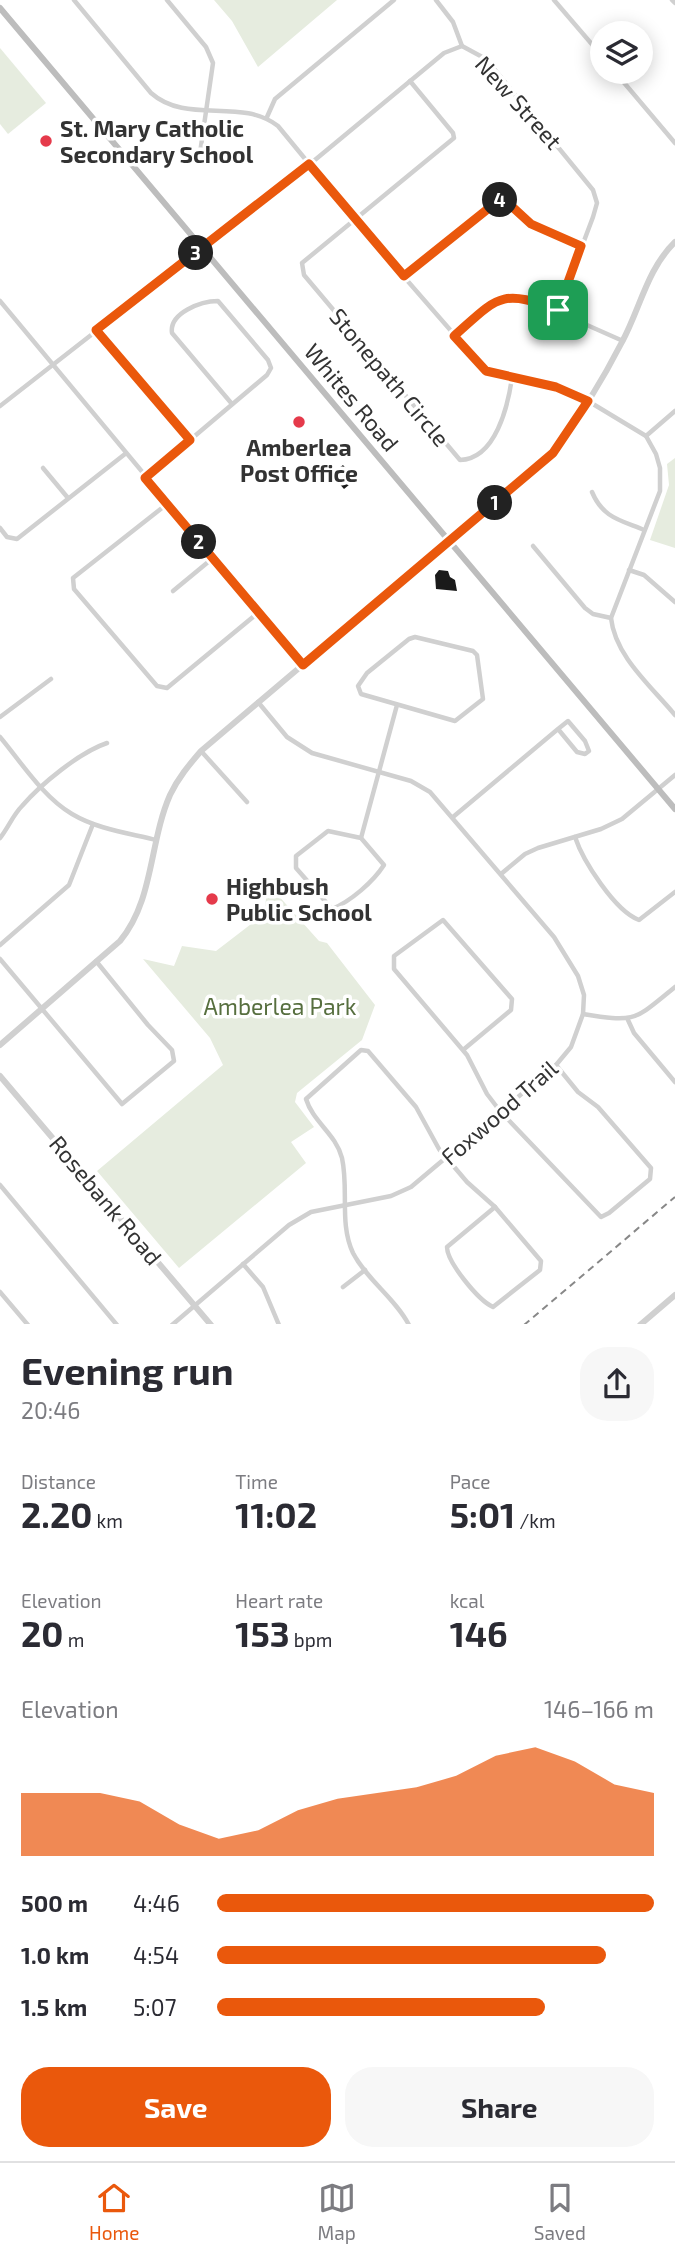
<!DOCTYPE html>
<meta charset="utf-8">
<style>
:root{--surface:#fff;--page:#f7f7f7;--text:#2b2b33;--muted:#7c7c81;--line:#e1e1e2;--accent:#ea580c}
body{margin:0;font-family:"Exo 2",sans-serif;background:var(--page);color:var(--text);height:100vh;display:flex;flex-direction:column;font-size:26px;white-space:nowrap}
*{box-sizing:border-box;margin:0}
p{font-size:23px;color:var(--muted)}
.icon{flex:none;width:38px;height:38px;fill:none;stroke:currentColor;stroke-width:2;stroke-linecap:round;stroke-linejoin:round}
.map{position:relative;height:1324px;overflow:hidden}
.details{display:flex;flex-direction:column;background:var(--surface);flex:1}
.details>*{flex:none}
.fabs{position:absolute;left:590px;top:21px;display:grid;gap:14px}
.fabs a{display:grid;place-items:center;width:63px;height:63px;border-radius:50%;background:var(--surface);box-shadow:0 4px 18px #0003;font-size:35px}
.pin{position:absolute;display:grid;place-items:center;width:60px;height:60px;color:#fff;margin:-30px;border-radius:14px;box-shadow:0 4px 10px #0006}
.km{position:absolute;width:35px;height:35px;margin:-18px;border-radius:50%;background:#222;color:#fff;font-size:19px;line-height:35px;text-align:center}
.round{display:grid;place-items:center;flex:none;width:74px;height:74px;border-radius:28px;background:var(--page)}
.headline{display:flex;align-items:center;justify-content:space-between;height:119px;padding:0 21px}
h1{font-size:38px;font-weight:700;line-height:52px}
.stats{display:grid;grid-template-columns:repeat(3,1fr);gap:10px;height:119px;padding:7px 21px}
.stats div{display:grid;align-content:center}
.stats b{font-size:35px;font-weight:700}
.stats small{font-size:19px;font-weight:400}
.stats p{font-size:19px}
.chart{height:196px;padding:14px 21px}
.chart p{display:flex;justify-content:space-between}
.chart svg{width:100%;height:126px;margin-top:7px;fill:var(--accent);opacity:.7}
.cta{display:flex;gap:14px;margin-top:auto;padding:14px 21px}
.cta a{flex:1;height:80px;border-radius:28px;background:var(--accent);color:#fff;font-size:28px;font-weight:700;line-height:80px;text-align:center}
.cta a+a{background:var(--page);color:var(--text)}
ul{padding:0 21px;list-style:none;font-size:23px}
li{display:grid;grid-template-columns:112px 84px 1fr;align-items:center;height:52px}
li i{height:18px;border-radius:9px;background:var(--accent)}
.dock{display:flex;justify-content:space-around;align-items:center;height:98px;border-top:2px solid var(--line);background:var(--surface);font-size:19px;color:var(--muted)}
.dock a{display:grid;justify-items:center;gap:4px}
.dock .selected{color:var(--accent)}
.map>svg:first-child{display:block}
</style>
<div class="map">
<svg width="675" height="1325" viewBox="0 0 675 1325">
<rect width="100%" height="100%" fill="#fff"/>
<g fill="#e6ecdf">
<polygon points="214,0 337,0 258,67 232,21"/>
<polygon points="0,48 46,103 8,134 0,124"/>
<polygon points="675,458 675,548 650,540 669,485 667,464"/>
<polygon points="268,884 319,941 327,943 375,1005 362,1040 297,1093 295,1102 314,1127 291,1142 306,1163 179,1268 97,1171 223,1065 210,1038 143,959 174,966 182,946 216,951 264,914"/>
</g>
<g fill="#1a1a1a">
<polygon points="343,465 355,480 344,489 331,474"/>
<polygon points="439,570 448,571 450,577 455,580 457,591 436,589 435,575"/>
</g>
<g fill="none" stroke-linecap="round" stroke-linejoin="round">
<g stroke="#d0d0d0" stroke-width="4.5">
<path d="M74,0L151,93C187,125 241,97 278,126L371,239L486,371L556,387L588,401L646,436L656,454L660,468V491L611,618C615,656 651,686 675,715"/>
<polyline points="167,0 206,47 213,63 200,153"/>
<polyline points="436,0 453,22 462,46"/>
<polyline points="554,0 602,56"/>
<polyline points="672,0 675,3"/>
<polyline points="615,72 675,143"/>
<path d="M410,81L453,133L454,138L302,263L304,275L460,460C496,459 508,405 512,378"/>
<polyline points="267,117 275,99 394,0"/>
<polyline points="404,276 499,200 506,201 531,224 581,246"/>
<polyline points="0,301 303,665"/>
<polyline points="96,330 190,440"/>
<path d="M454,336C478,315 492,297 526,298L623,341"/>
<polyline points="0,406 304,169 444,53 462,46 486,59 593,190 597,203 593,217 558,310"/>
<polyline points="646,436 675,411"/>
<polyline points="43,468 68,498"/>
<path d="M145,478L267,375L271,368L268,360L218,301C201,301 169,313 172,333L232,404"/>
<path d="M592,492C603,518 620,520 644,530"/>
<polyline points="167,504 73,578 74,589 157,686 167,688 259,612"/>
<polyline points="0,528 7,537 17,539 125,454"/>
<polyline points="533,546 585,608 593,614 611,618"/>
<polyline points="629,570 644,575 675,602"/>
<polyline points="173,591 213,558"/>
<polygon points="415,637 473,651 477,655 483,699 455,721 361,694 358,686 367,673 409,639"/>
<polyline points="0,717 51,679"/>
<path d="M0,737C21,762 43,797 72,814C97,829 128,833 156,840"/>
<polyline points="201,751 247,802"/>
<polyline points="453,817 558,729 568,721 585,741 589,751 585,754 577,752 558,729"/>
<path d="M328,831L361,838L384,865C373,882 351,901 332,909L296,868V856Z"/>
<path d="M575,837C583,861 615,911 639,920L675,892"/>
<path d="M0,838C8,828 13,815 22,806C41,784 80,752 107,743"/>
<polyline points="361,838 397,705"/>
<polyline points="501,874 525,854 538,848 601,829 622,819 675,775"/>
<polyline points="0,945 69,885 93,824"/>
<polyline points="0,959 122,1104 174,1061 172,1050 148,1025 96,961"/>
<path d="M583,1014C637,1023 634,1020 675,987"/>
<polyline points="628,1020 634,1033 675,1082"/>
<polyline points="463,1050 511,1010 512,999 443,920 394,956 394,969 467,1055 487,1094 500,1111 601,1217 609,1213 650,1179 651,1168 598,1107 578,1092 556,1065"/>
<polyline points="0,1185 117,1325"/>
<path d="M495,1207L541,1261L540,1270L493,1307C478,1300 447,1262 447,1247Z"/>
<polyline points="243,1264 263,1287 279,1325"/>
<polyline points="343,1287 365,1270"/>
<polyline points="0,1292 28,1325"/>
<polyline points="172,1325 289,1225 311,1212 391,1196 411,1187 556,1065 571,1047 583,1014 584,995 578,976 554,937 430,792 411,781 312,753 287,737 258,702"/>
<path d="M409,1325C395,1298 367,1280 353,1253C339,1223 349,1190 342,1158C336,1134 313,1122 306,1099L361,1050L368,1051L416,1107L439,1149L467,1182L495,1207"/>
</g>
<g stroke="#d0d0d0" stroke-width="6">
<path d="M0,1045L120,941C154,900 149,843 170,795C178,778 189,765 201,751L553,453C579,418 602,381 622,342C640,309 647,269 675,242"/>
<polyline points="0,1076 211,1325"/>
<polyline points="640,1325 675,1295"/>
</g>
<polyline stroke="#bdbdbd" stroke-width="6" points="0,8 675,809"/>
<polyline stroke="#888" stroke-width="2" stroke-dasharray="7 5" stroke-linecap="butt" points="524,1325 675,1197"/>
</g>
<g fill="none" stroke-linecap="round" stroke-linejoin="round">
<g stroke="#fff" stroke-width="14">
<path id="route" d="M309,164L404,276L499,200L506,201L531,224L581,246L558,310C500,288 498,297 454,336L486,371L556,387L588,401L553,453L303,665L145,478L190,440L96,330Z"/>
</g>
<use href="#route" stroke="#ea580c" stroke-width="9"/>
</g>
<g fill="#e53a4b" stroke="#fff" stroke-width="2.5">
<circle cx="46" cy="141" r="7"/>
<circle cx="299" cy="422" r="7"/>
<circle cx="212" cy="899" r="7"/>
</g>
<g text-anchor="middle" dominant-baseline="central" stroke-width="7" stroke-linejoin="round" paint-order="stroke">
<g font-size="23" fill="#333" stroke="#fff">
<text transform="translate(519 102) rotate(48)">New Street</text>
<text transform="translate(390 377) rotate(50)">Stonepath Circle</text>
<text transform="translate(352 397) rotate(50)">Whites Road</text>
<text transform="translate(499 1112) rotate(-41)">Foxwood Trail</text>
<text transform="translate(106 1200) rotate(50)">Rosebank Road</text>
</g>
<g font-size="23" font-weight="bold" fill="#333" stroke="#fff" text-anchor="start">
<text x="60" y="128">St. Mary Catholic<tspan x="60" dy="26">Secondary School</tspan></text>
<text x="299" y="447" text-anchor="middle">Amberlea<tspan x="299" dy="26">Post Office</tspan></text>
<text x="226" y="886">Highbush<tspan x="226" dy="26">Public School</tspan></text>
</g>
<g font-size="23" fill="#576f3f" stroke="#fff">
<text x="280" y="1006">Amberlea Park</text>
</g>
</g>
</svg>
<div class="fabs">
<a><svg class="icon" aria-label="layers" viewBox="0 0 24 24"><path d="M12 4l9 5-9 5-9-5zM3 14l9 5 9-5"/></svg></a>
</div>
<div class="pin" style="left:558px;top:310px;background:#1e9e55"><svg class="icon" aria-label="arrive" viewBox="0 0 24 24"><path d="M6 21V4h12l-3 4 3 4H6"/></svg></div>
<b class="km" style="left:495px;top:503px">1</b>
<b class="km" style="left:199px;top:542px">2</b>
<b class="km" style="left:196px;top:253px">3</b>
<b class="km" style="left:500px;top:200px">4</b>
</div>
<section class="details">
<div class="headline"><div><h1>Evening run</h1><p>20:46</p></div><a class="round"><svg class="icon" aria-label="share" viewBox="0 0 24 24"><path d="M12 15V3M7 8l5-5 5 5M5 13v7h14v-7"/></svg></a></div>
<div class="stats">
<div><p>Distance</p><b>2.20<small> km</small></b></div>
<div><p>Time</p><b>11:02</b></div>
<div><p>Pace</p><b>5:01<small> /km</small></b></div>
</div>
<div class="stats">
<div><p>Elevation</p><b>20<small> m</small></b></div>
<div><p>Heart rate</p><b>153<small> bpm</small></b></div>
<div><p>kcal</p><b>146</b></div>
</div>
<div class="chart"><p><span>Elevation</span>146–166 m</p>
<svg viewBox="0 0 160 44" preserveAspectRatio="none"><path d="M0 44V22L10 22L20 22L30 25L40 33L50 38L60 35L70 28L80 24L90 22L100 20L110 16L120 9L130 6L140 11L150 19L160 22V44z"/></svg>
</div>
<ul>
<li><b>500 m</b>4:46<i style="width:100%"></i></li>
<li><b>1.0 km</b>4:54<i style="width:89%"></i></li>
<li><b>1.5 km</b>5:07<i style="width:75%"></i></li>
</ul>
<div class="cta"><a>Save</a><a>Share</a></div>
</section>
<nav class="dock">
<a class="selected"><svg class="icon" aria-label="home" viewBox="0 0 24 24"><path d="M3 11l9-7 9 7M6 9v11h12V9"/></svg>Home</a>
<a><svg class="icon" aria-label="map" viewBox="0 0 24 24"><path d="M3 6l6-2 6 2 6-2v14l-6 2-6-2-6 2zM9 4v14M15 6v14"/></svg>Map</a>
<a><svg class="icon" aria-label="saved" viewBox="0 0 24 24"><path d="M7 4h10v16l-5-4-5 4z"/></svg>Saved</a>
</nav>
